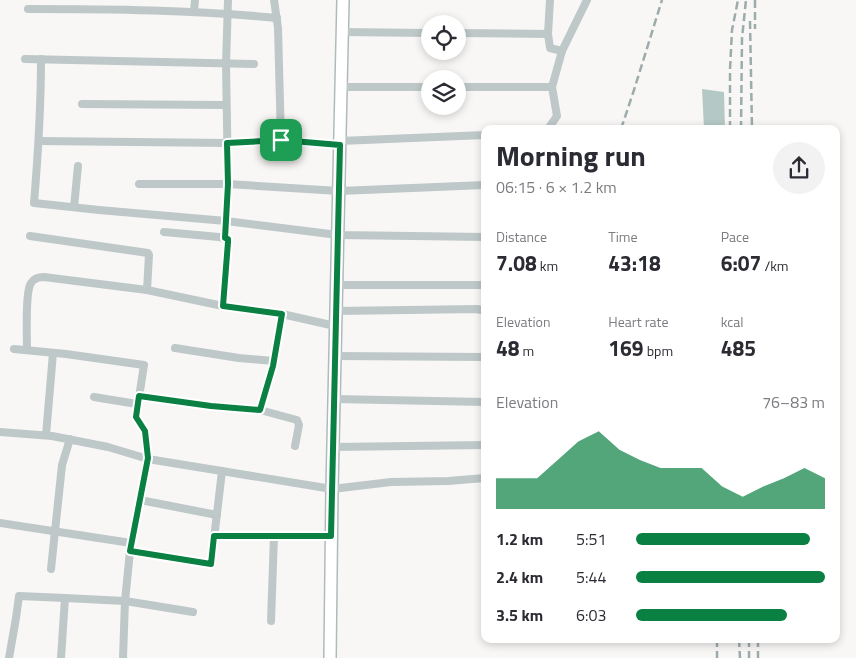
<!DOCTYPE html>
<meta charset="utf-8">
<style>
:root{--surface:#fff;--page:#f2f2f3;--text:#2b2b33;--muted:#7c7c81;--accent:#0b8043}
body{margin:0;font-family:"Titillium Web",sans-serif;background:var(--page);color:var(--text);height:100vh;display:flex;flex-direction:column;font-size:19px;white-space:nowrap}
*{box-sizing:border-box;margin:0}
p{font-size:16px;color:var(--muted)}
.icon{flex:none;width:28px;height:28px;fill:none;stroke:currentColor;stroke-width:2;stroke-linecap:round;stroke-linejoin:round}
.map{position:relative;flex:1;overflow:hidden}
.sheet{position:absolute;left:481px;top:125px;width:359px;height:518px;display:flex;flex-direction:column;background:var(--surface);border-radius:10px;box-shadow:0 2px 8px #0003}
.sheet>*{flex:none}
.tools{position:absolute;left:421px;top:15px;display:grid;gap:10px}
.tools a{display:grid;place-items:center;width:45px;height:45px;border-radius:50%;background:var(--surface);box-shadow:0 2px 8px #0003;font-size:25px}
.pin{position:absolute;display:grid;place-items:center;width:42px;height:42px;color:#fff;margin:-21px;border-radius:10px;box-shadow:0 2px 8px #0006}
.round{display:grid;place-items:center;flex:none;width:52px;height:52px;border-radius:26px;background:var(--page)}
.summary{display:flex;align-items:center;justify-content:space-between;height:85px;padding:0 15px}
h1{font-size:28px;font-weight:700;line-height:38px}
.stats{display:grid;grid-template-columns:repeat(3,1fr);gap:8px;height:85px;padding:5px 15px}
.stats div{display:grid;align-content:center}
.stats b{font-size:21px;font-weight:700}
.stats small{font-size:14px;font-weight:400}
.stats p{font-size:14px}
.chart{height:140px;padding:10px 15px}
.chart p{display:flex;justify-content:space-between}
.chart svg{width:100%;height:90px;margin-top:5px;fill:var(--accent);opacity:.7}
ul{padding:0 15px;list-style:none;font-size:16px}
li{display:grid;grid-template-columns:80px 60px 1fr;align-items:center;height:38px}
li i{height:12px;border-radius:6px;background:var(--accent)}
.map>svg:first-child{display:block}
</style>
<div class="map">
<svg width="856" height="658" viewBox="0 0 856 658">
<rect width="100%" height="100%" fill="#f8f7f5"/>
<polygon fill="#b4c9c5" points="702,89 724,92 725,129 704,129"/>
<g fill="none" stroke-linecap="round" stroke-linejoin="round">
<g stroke="#aebbbc" stroke-width="14">
<polyline id="secondary" points="330,658 332,489 343,0"/>
</g>
<g stroke="#bec8c8" stroke-width="8">
<polyline points="274,0 278,28 281,140 340,145"/>
<polyline points="550,0 548,34 550,48 562,51"/>
<path d="M28,9C111,9 194,10 277,18"/>
<polyline points="194,12 195,0"/>
<polyline points="342,32 430,33"/>
<polyline points="458,33 548,34"/>
<polyline points="25,59 254,64"/>
<path d="M41,59C41,108 38,155 34,203L99,210L226,221L338,235L485,237"/>
<polyline points="341,87 430,87"/>
<polyline points="458,87 552,87"/>
<polyline points="82,104 226,105"/>
<polyline points="548,129 557,116 552,87 562,51 587,0"/>
<polyline points="39,141 227,143 281,140"/>
<polyline points="340,141 485,135"/>
<polyline points="139,184 228,184 339,191 485,185"/>
<polyline points="74,207 78,166"/>
<polyline points="164,232 219,237 228,239 223,306"/>
<polyline points="30,236 148,253 149,255 147,290"/>
<polyline points="225,238 228,184 226,64 228,0"/>
<polyline points="336,285 485,285"/>
<polyline points="336,311 477,309 485,311"/>
<polyline points="175,348 239,358 274,361"/>
<polyline points="14,349 66,354 144,365 136,417 145,431 148,459 130,551 125,601 123,658"/>
<path d="M27,350C27,337 25,292 31,283C34,278 39,277 44,277L147,290L223,306L282,314L335,326"/>
<polyline points="335,356 485,357"/>
<polyline points="139,396 211,406 260,410 273,365 282,314"/>
<polyline points="94,397 137,404"/>
<polyline points="334,399 485,402"/>
<polyline points="260,410 297,420 299,425 295,446"/>
<polyline points="0,432 52,436 108,447 148,459 332,489 391,482 448,481 485,478"/>
<polyline points="46,435 53,353"/>
<polyline points="333,447 485,445"/>
<polyline points="140,500 217,515"/>
<polyline points="0,523 131,543"/>
<polyline points="214,536 331,536"/>
<polyline points="130,551 211,564 222,471"/>
<polyline points="51,569 62,465 70,439"/>
<polyline points="271,621 274,536"/>
<polyline points="9,658 16,618 19,596 65,598"/>
<polyline points="61,658 65,598 125,601 193,612"/>
</g>
<use href="#secondary" stroke="#fff" stroke-width="11"/>
<g stroke="#9cacac" stroke-width="2.5" stroke-dasharray="8 4" stroke-linecap="butt">
<polyline points="755,0 755,29"/>
<polyline points="750,21 752,129"/>
<polyline points="621,129 634,90 662,0"/>
<polyline points="730,129 730,70 732,30 738,0"/>
<polyline points="741,129 742,38 746,0"/>
<polyline points="717,639 717,658"/>
<polyline points="739,639 740,658"/>
<polyline points="749,639 749,658"/>
<polyline points="758,639 758,658"/>
</g>
</g>
<g fill="none" stroke-linecap="round" stroke-linejoin="round">
<g stroke="#fff" stroke-width="10">
<polygon id="route" points="281,140 340,145 331,536 214,536 211,564 130,551 148,458 145,431 136,417 139,396 211,406 260,410 273,366 282,314 223,306 228,242 228,239 225,238 228,184 227,143"/>
</g>
<use href="#route" stroke="#0b8043" stroke-width="6"/>
</g>
</svg>
<div class="tools">
<a><svg class="icon" aria-label="locate" viewBox="0 0 24 24"><circle cx="12" cy="12" r="6"/><path d="M12 2v4M12 18v4M2 12h4M18 12h4"/></svg></a>
<a><svg class="icon" aria-label="layers" viewBox="0 0 24 24"><path d="M12 4l9 5-9 5-9-5zM3 14l9 5 9-5"/></svg></a>
</div>
<div class="pin" style="left:281px;top:140px;background:#1e9e55"><svg class="icon" aria-label="arrive" viewBox="0 0 24 24"><path d="M6 21V4h12l-3 4 3 4H6"/></svg></div>
<section class="sheet">
<div class="summary"><div><h1>Morning run</h1><p>06:15 · 6 × 1.2 km</p></div><a class="round"><svg class="icon" aria-label="share" viewBox="0 0 24 24"><path d="M12 15V3M7 8l5-5 5 5M5 13v7h14v-7"/></svg></a></div>
<div class="stats">
<div><p>Distance</p><b>7.08<small> km</small></b></div>
<div><p>Time</p><b>43:18</b></div>
<div><p>Pace</p><b>6:07<small> /km</small></b></div>
</div>
<div class="stats">
<div><p>Elevation</p><b>48<small> m</small></b></div>
<div><p>Heart rate</p><b>169<small> bpm</small></b></div>
<div><p>kcal</p><b>485</b></div>
</div>
<div class="chart"><p><span>Elevation</span>76–83 m</p>
<svg viewBox="0 0 160 44" preserveAspectRatio="none"><path d="M0 44V29L10 29L20 29L30 20L40 11L50 6L60 15L70 20L80 24L90 24L100 24L110 33L120 38L130 33L140 29L150 24L160 29V44z"/></svg>
</div>
<ul>
<li><b>1.2 km</b>5:51<i style="width:92%"></i></li>
<li><b>2.4 km</b>5:44<i style="width:100%"></i></li>
<li><b>3.5 km</b>6:03<i style="width:80%"></i></li>
</ul>
</section>
</div>
